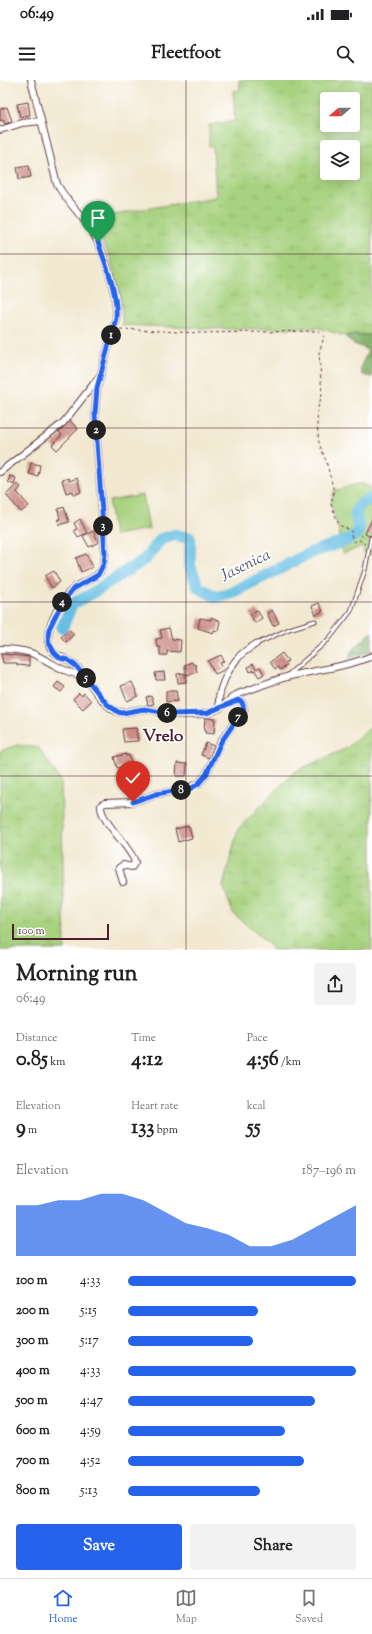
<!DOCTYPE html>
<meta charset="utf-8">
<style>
:root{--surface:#fff;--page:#f2f2f2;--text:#202124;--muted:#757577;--line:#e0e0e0;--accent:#2563eb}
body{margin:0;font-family:"Sorts Mill Goudy",serif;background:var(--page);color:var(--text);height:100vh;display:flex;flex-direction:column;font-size:15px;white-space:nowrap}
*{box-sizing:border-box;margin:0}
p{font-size:13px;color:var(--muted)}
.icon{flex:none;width:22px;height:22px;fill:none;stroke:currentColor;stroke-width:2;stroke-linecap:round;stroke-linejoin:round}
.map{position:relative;height:870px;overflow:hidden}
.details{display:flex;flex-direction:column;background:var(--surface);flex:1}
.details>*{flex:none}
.needle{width:26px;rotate:250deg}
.tools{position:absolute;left:320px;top:12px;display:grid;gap:8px}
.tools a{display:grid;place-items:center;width:40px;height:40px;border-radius:4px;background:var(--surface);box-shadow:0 2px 10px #0003;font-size:20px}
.scale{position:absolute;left:12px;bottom:10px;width:97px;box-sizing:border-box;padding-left:4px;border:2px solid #4a1f2b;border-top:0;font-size:11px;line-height:14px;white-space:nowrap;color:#4a1f2b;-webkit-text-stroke:3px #fff;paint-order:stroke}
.pin{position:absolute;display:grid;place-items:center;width:34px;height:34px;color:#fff;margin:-41px -17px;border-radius:50% 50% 50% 0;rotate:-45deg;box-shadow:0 0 4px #0007}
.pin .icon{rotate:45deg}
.km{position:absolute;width:20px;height:20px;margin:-10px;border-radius:50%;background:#222;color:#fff;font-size:11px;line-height:20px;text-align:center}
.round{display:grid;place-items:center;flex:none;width:42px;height:42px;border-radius:4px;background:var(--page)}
.summary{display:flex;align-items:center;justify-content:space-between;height:68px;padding:0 16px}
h1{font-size:22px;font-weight:700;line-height:30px}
.figures{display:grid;grid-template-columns:repeat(3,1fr);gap:6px;height:68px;padding:4px 16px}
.figures div{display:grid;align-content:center}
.figures b{font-size:20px;font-weight:700}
.figures small{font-size:11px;font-weight:400}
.figures p{font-size:11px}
.chart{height:112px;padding:8px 16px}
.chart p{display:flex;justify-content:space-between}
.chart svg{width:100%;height:72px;margin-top:4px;fill:var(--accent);opacity:.7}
.primary-button{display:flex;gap:8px;margin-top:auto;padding:8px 16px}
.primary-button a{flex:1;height:46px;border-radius:4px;background:var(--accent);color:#fff;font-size:16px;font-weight:700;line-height:46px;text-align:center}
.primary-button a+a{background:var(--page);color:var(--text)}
ul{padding:0 16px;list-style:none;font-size:13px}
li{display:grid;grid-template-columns:64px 48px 1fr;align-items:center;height:30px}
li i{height:10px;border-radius:5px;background:var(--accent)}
.status{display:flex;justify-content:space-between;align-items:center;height:28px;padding:0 20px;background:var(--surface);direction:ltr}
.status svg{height:11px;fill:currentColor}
header{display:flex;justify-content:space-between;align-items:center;height:52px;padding:0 16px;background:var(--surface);font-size:18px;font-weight:700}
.tab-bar{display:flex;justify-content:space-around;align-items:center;height:56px;border-top:1px solid var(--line);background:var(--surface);font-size:11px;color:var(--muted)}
.tab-bar a{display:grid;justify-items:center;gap:2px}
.tab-bar .current{color:var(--accent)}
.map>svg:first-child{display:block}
</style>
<div class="status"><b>06:49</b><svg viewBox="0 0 49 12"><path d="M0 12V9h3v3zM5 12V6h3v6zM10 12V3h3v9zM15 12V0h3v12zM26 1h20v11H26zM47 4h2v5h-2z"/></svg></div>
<header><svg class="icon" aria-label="menu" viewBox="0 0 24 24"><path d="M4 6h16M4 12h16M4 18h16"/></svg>Fleetfoot<svg class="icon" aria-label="search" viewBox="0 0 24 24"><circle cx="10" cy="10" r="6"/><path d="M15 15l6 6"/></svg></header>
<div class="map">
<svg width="372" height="870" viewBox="0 0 372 870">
<defs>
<pattern id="grass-tufts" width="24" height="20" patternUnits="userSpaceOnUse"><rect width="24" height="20" fill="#a7d27f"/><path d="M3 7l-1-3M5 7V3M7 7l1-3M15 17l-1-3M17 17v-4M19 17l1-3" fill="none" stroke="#91b46e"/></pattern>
<pattern id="forest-crowns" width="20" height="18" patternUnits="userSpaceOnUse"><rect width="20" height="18" fill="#85b46e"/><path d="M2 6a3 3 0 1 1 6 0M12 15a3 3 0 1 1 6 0" fill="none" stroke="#6f925b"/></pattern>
<pattern id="building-back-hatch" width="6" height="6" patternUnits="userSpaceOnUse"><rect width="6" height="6" fill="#d1928a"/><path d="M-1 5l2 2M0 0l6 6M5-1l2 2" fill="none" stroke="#ac7771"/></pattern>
</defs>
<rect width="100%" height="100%" fill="#fff"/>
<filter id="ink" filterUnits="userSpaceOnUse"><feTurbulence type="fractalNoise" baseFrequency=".025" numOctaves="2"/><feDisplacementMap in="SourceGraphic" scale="8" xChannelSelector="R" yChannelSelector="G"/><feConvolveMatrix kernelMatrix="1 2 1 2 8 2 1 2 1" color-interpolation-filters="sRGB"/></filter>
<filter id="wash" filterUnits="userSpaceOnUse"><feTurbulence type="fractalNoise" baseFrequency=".012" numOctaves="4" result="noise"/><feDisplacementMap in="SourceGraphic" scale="16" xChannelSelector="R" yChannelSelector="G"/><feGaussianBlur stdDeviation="0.9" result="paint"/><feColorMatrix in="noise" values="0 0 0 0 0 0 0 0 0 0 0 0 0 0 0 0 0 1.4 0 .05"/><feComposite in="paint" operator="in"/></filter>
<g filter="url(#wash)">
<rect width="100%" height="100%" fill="#f2e8d0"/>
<g fill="url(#grass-tufts)" stroke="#787855" fill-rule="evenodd">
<path d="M239,0H372V255L354,254L346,256L318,248L223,249L122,245V224L111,179L91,140L138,130L216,117L213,67L209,66V45L235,41L233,11L240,10ZM327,19H353V45H327ZM327,67H353V93H327Z"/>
<polygon points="372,646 372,870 271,870 270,865 233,833 223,806 238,749 294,692 347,668"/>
<polygon points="17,665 39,668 61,701 65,870 0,870 0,671"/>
</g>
<g fill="url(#forest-crowns)" stroke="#686a4c">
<path d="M354,254L372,255V297L362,295L360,288L368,271C360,264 350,266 346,256Z"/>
<polygon points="372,552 372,571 349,578 351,571"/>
</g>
<g fill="#a7d27f" stroke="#787855">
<polygon points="357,404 363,404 372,408 372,435 370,440 372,441 372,474 364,473 363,467 361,467 343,474 337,442 331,424 334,411"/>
<polygon points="143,415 149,449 114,455 109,421"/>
</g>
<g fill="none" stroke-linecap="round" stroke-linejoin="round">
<path stroke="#66bfe3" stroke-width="12" d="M62,548L72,524L89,515L145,479L161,459L175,455L190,458V486L198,507L216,517L229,514L310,473L345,461L356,455L359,448C356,438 352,430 364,422C367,421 369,420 372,418"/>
</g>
<g id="blocks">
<g fill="url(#building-back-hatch)">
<polygon points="28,22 30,35 20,37 17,24"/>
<polygon points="7,27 12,41 5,44 3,40 0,41 0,29"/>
<polygon points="29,85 31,97 19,99 17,87"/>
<polygon points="70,341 78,349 57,370 52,365 62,355 59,352"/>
<polygon points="31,383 40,385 38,396 29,394"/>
<polygon points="10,396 16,398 14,405 8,402"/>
<polygon points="69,398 69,401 77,398 81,412 74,415 73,411 66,413 62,400"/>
<polygon points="17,404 21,407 17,412 29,426 21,432 6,415"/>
<polygon points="64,427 69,442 59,445 58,439 60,439 58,429"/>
<polygon points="80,439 87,453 78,457 74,450 77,449 74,443"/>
<polygon points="372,439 372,455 369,456 365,454"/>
<polygon points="93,451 99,462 89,467 83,456"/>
<polygon points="86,474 93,487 81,492 76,478"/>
<polygon points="54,491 60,502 52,508 45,496"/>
<polygon points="319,523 323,531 316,535 312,526"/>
<polygon points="257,530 262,538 255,543 250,534"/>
<polygon points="272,530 279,543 273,546 267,533"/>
<polygon points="211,537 220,541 218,551 214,550 213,553 198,548 200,538 211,540"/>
<polygon points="169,548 172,559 181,560 180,572 167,571 167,575 160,575 160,567 157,567 156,559 162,558 160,550"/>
<polygon points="68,549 74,554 66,562 61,557"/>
<polygon points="282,573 288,581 285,583 287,585 280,590 278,587 275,589 270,582"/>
<polygon points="1,574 29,577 29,586 17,585 17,583 3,583"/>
<polygon points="221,575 224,581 220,583 224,590 215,594 208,581"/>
<polygon points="192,582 193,585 195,584 197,592 187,595 184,585"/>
<polygon points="253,584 256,589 260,587 264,594 259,597 255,590 250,592 248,587"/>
<polygon points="164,592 165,600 156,600 155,593"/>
<polygon points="185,593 186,602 178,603 177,594"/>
<polygon points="58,602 65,607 61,612 54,607"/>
<polygon points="132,602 138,616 127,621 121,606"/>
<polygon points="166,611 176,611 178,621 166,622"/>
<polygon points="79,613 82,616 84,613 91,621 83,629 73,619"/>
<polygon points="151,616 154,624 148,625 146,617"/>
<polygon points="205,638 215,639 214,654 205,653 206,651 204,651"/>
<polygon points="136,648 138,661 124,662 122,649"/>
<polygon points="206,663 214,666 209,678 201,675"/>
<polygon points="126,674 126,676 129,675 131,684 117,688 114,677"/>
<polygon points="177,683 187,684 186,696 176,696"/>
<polygon points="189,746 192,758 178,762 175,749"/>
</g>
</g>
</g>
<g filter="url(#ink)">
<use href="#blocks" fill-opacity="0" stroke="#633d44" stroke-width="1"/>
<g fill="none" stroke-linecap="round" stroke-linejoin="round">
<g stroke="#633d44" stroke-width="5">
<g id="service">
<polyline points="256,564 289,549 315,541"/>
<polyline points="288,595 329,559 351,531 365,490 371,458"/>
</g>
</g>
<g stroke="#633d44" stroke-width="8">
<g id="minor">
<path d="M31,0L57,104C66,121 81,134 91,150C104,170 118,215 116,238L97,308L95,334L105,474C103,501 90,496 73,509C63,517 48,544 48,557C48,578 67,576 77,587C88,599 103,627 118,632C126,634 136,629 145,629C154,630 162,633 171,634C183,635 197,635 208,633C219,630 225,624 233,617C238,613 246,611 252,609C267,603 283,597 299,594C324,589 348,586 372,576"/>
<polyline points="0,50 22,43 41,41"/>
<polyline points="0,392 63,343 99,297"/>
<path d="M0,569C11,569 21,570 31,573C49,580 64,594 84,595"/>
<path d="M220,628C215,614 229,587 239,577C243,571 251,568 256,564"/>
<path d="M123,802L119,788L123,785L132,787L135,782C130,766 99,740 101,725L105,723L133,722L156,714L182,710L198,704L206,695L221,661L244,629L242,622L238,620L227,623"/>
</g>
</g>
<g stroke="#633d44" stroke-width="1" stroke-dasharray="3 3" stroke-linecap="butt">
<polyline points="120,249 199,253 319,251 324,257 319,273 322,314 318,328 317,344 319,363 326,381 334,411 331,424 339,445 352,451 350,454 355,462 360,460 365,464"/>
<polyline points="360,455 366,458"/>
</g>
<use href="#service" stroke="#fff" stroke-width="3"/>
<use href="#minor" stroke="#fff" stroke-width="6"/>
</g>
</g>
<g fill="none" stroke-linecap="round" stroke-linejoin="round" filter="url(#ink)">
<g stroke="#fff" stroke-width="8">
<path id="route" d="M98,162C106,186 118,213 116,238L97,308L95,334L105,474L104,483L98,495L73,509L62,523L49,549L48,556L49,563L54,572L60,578L68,580L76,586L107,624L118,632L122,633L144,629L173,634L207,633L238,620L242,622L244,629L221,662L206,695L198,704L192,708L156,714L133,722"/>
</g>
<use href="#route" stroke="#2563eb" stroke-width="5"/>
</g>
<path fill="none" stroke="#4a1f2b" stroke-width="1" stroke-opacity="0.55" d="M186,0V870M0,174H372M0,348H372M0,522H372M0,696H372"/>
<g text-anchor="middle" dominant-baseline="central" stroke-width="3.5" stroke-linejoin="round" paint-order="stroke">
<g font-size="16" font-style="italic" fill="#54576b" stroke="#fff">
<text transform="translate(246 486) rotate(-26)">Jasenica</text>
</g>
<g font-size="17" font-weight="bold" fill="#4a1f2b" stroke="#fff">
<text x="163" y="657">Vrelo</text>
</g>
</g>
</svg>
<div class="tools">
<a><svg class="needle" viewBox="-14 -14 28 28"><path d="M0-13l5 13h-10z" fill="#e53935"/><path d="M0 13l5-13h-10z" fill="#757577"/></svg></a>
<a><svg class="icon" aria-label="layers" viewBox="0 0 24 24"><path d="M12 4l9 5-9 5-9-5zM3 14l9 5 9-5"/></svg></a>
</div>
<div class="scale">100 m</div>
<div class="pin" style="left:98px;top:162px;background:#1e9e55"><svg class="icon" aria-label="arrive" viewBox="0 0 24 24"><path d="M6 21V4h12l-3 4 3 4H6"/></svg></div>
<div class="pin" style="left:133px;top:722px;background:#d93025"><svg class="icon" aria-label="check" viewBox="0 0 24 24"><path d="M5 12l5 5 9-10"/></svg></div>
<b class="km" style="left:111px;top:255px">1</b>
<b class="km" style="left:96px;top:350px">2</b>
<b class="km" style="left:103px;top:446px">3</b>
<b class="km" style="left:62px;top:522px">4</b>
<b class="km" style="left:86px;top:598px">5</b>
<b class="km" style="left:167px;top:633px">6</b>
<b class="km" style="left:238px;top:637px">7</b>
<b class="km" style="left:181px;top:710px">8</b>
</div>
<section class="details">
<div class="summary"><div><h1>Morning run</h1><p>06:49</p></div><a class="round"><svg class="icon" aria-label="share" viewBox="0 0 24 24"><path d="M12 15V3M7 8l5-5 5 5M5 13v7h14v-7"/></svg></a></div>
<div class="figures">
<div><p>Distance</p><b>0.85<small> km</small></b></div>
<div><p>Time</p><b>4:12</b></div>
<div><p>Pace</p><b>4:56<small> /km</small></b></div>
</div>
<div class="figures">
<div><p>Elevation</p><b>9<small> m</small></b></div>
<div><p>Heart rate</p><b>133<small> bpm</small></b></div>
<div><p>kcal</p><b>55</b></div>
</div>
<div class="chart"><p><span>Elevation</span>187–196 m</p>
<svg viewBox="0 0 160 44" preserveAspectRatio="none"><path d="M0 44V13L10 13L20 10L30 10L40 6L50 6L60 10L70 17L80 24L90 27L100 31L110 38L120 38L130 34L140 27L150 20L160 13V44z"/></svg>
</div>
<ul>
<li><b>100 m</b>4:33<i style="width:100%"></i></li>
<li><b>200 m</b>5:15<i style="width:57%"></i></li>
<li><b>300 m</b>5:17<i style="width:55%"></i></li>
<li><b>400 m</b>4:33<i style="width:100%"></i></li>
<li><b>500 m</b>4:47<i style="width:82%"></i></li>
<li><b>600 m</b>4:59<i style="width:69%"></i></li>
<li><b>700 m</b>4:52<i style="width:77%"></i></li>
<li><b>800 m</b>5:13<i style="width:58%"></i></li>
</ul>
<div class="primary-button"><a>Save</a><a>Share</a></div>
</section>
<nav class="tab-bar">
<a class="current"><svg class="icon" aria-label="home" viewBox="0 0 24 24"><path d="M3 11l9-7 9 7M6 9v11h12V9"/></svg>Home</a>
<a><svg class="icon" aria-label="map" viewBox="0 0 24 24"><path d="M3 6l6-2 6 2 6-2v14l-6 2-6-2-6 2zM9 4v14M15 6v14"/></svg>Map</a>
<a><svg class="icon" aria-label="saved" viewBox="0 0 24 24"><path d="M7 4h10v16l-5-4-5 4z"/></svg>Saved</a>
</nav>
